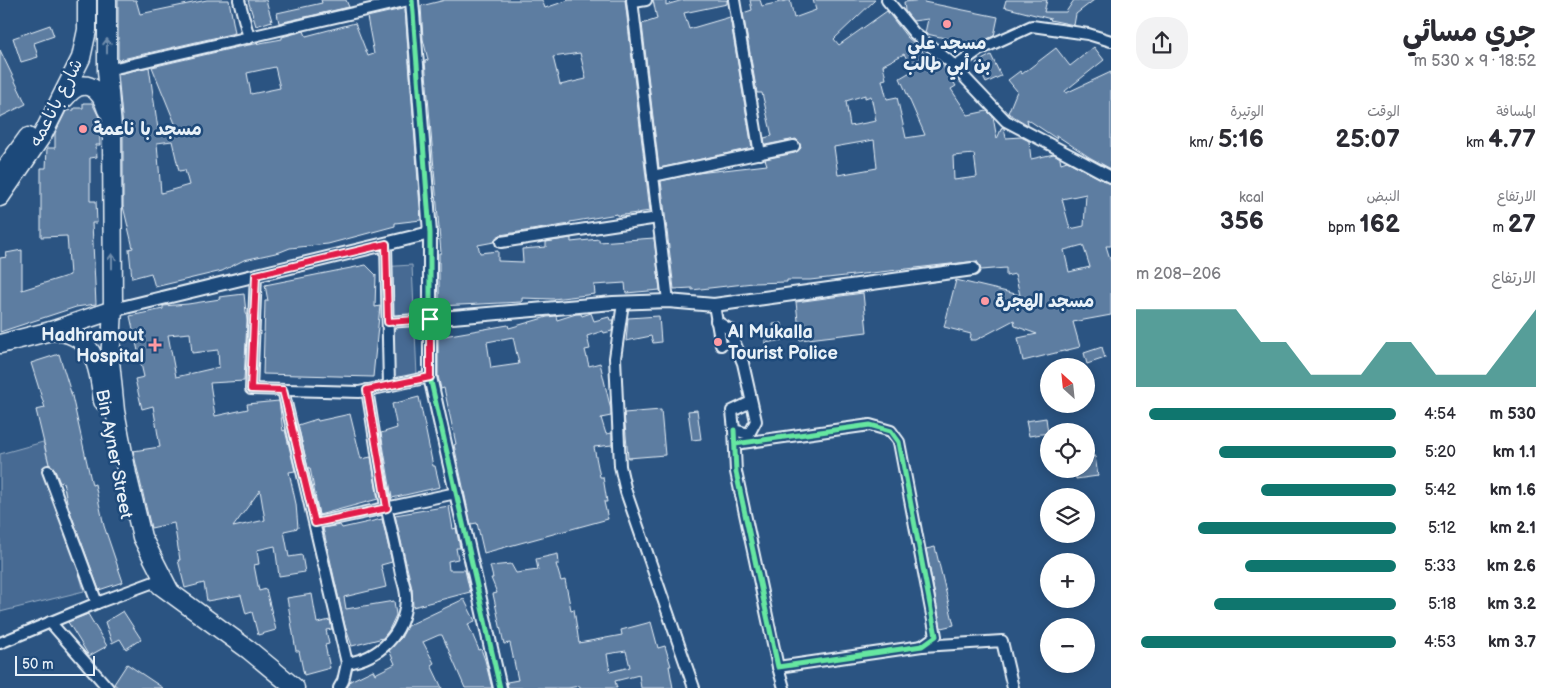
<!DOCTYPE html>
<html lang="ar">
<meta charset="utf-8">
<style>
:root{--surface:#fff;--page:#f2f2f3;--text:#2b2b33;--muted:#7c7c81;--accent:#0f766e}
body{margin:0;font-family:"Balsamiq Sans","Playpen Sans Arabic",sans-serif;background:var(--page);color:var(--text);direction:rtl;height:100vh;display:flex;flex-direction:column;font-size:19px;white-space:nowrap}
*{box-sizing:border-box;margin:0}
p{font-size:16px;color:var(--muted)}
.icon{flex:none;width:28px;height:28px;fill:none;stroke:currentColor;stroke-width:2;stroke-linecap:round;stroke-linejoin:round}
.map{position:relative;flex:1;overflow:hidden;direction:ltr}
.drawer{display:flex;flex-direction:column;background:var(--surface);width:450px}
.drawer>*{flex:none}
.needle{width:32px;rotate:333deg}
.controls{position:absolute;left:1040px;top:358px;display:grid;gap:10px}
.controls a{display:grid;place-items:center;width:55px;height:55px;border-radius:50%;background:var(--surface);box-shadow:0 2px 12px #0003;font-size:25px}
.scale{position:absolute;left:15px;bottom:12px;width:80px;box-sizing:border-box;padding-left:5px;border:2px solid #e8f1f8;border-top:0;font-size:14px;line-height:18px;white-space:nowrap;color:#e8f1f8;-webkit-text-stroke:4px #1f4a7a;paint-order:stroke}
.pin{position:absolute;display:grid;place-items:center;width:42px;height:42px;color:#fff;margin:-21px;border-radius:10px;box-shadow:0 2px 8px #0006}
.round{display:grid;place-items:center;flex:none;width:52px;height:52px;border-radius:20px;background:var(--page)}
.summary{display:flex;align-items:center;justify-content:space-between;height:85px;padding:0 25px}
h1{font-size:28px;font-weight:700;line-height:38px}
.figures{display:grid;grid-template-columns:repeat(3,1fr);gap:8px;height:85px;padding:5px 25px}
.figures div{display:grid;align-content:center}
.figures b{font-size:25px;font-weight:700}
.figures small{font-size:14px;font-weight:400}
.figures p{font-size:14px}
.chart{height:140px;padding:10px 25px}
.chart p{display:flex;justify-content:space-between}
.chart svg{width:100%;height:90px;margin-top:5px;fill:var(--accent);opacity:.7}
ul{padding:0 25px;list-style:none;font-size:16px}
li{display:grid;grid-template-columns:80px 60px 1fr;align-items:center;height:38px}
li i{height:12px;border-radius:6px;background:var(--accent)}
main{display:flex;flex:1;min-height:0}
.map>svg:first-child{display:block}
</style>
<main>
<section class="drawer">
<div class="summary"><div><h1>جري مسائي</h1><p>18:52 · 9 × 530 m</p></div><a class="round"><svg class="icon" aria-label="share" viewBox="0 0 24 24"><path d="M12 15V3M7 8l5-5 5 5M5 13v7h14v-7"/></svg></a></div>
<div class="figures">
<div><p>المسافة</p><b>4.77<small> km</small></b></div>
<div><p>الوقت</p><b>25:07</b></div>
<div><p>الوتيرة</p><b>5:16<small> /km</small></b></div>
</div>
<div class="figures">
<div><p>الارتفاع</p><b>27<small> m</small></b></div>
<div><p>النبض</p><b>162<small> bpm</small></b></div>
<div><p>kcal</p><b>356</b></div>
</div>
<div class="chart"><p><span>الارتفاع</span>206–208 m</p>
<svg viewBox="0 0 160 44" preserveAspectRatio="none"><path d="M0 44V6L10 6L20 6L30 6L40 6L50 22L60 22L70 38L80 38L90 38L100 22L110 22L120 38L130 38L140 38L150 22L160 6V44z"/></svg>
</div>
<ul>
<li><b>530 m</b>4:54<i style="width:95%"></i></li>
<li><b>1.1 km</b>5:20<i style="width:68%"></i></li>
<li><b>1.6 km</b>5:42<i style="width:52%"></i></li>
<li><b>2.1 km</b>5:12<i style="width:76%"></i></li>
<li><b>2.6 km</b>5:33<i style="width:58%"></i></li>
<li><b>3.2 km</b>5:18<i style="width:70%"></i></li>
<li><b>3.7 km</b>4:53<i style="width:98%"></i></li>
</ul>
</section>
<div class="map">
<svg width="1111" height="688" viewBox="0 0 1111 688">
<rect width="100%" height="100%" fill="#2b5482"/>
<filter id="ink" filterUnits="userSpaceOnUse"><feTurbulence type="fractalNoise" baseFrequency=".02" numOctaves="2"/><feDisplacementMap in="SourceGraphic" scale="10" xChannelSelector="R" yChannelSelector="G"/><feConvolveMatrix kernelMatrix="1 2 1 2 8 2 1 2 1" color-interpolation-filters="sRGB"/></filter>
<g filter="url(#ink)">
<g fill="#476b93" stroke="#98aec6">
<polygon points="412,265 417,376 383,385 381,267"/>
<polygon points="43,442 84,591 0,612 0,454"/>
</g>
<g fill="#5d7da1" stroke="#e8f1f8" fill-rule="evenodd">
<polygon points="118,0 136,0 140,14 207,0 229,0 235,33 118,60"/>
<polygon points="248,0 266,0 272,21 256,26"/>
<polygon points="321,0 346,0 349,7 279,23 277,13 322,3"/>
<path d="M445,0H542L545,8L569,0H625L650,211L617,216V214L570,222V224L500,235L494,242L478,245L480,253L498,251V261L523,262L522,249L546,247V242L571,238V242L599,239V242L654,238L660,290L626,293L625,283L594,285L595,294L553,299L522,298V302L439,306V253H441L425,61L428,60L423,39L421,6ZM580,53L586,79L560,85L553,57Z"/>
<polygon points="653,0 666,0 666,5 683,0 727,0 727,4 684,13 689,29 730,17 752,148 659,168 642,24 657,19"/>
<path d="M750,0H760L762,6L790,0L794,18L816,10L813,0H875L834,39L839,45L887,11L907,37L921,49L927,59L930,57L938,69L943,66L956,86L951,89L968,115L987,111L993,117L997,139L1002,127L1004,128L1006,138L1021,137L1029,141L1031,159L1054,154L1060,158L1061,163L1067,161L1111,184V246H1106L1111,262V315L1073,322L1080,347L1023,361L1018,338L1037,334L1015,326L1014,320L976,340H970L971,334L944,327L956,280L1020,295L1015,274L1006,276V268L981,270L977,261L810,280H787V282L753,283L692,290V288L674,289L661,181L698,173L767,165L765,159L795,153L801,148L799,142L796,139L765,145L764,138L772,136L762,93H757L743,13L752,10ZM904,54L913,69L912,71L900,78L925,135L906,138L897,97L887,99L882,80L886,79L883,65ZM865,95V98L871,96L876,121L850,126L846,101ZM874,140L877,168L838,175L834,147ZM974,154L977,177L954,180L953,156ZM1086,194L1084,226L1070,229L1062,199ZM1083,245L1090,267L1069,272L1064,250Z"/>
<polygon points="923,0 924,2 998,17 994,36 975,45 927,34 925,33 928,19 913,21 905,11 904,2"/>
<polygon points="1006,0 1047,0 1044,12 1066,12 1074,0 1094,0 1076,14 1074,25 1050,20 1051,19 1004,7"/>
<path d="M402,9L405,10L421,220L395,223V226L328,244L290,248L280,252L244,260L222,271L155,287L151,273L132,278L129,249L133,248L123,206V127L118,74L149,67L158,129L176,126L152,67L238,47L282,39V37L304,31L306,36L355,23L368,56L374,54L367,17ZM275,67L280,88L251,94L247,73ZM172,141L179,171L185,170L189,185L161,193L157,143Z"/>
<polygon points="50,25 54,36 34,43 38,57 21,62 13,38"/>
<polygon points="1094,47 1104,60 1065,91 1066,93 1111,72 1111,169 1089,157 1056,135 1057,139 1027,119 1028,125 1008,113 1017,91 1008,80 1020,71 1022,74 1056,48 1070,66"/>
<polygon points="0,50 26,104 0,117"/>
<polygon points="991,55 1001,76 986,83 976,63"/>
<polygon points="83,103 92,103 99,117 100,145 96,145 97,157 90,158 90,201 96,201 97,223 92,223 96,304 76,307 0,332 0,258 7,257 6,253 22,250 22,290 70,275 67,236 41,237 41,168 46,168 47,148 55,148 55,133 66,111 74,110 74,108 83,108"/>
<polygon points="366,265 376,275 375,307 380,306 373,377 263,374 265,301 268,301 265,285"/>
<polygon points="863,293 867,332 800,340 796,302"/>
<path d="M244,294L247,321L244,381L210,383L215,416L248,409L247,404L279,401L283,431L285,430L295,471L289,472L296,504L298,528L284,531L289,557L302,555L305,572L279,576L275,546L257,550L259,564L254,565L259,591L266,589L276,630L258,635L252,612L246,614L241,595L207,601L204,583L185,588L178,560H180L174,523L151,528L133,451L160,447L153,406L142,409L135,379L144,377L130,316L163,309V306L188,304L220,299L219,297ZM190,333L192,353L218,350L219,367L176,377L168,335ZM260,490L265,520L233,527Z"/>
<path d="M591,313L594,321L609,317L610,320H614L612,331L604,333L603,331L587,336L590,349L585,350L589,366L600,363L611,410V416L601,418L606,434L612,433V445L594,447L600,477H603L607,502H604L608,519L484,553L477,523L471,524L454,445L456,444L444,388L441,389L438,376V337L508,325L509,328L547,317L556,316L557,320L576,314H581L582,316ZM513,337L519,364L491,368L487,342Z"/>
<polygon points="659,316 661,342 653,343 651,336 626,341 628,318"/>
<polygon points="782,323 783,340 765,343 764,333 774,332 773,324"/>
<polygon points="1102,347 1105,358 1087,364 1084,353"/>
<polygon points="59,354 72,396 92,485 95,484 104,526 123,582 99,590 68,506 63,482 60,483 54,468 49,464 36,410 45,408 31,363"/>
<polygon points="419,397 433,466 435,466 440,487 392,498 381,433 397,428 392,404"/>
<polygon points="661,410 665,455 628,458 624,413"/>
<polygon points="697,410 701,439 692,440 688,411"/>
<polygon points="350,414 361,459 371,457 378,499 319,515 310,468 308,468 298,425 317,419 318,421"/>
<polygon points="1046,418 1048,433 1029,436 1026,421"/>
<polygon points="1095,456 1098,476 1076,479 1075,469 1086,469 1086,457"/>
<polygon points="449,506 453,529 456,528 460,548 456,548 458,559 448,561 449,570 465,570 470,592 413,607 412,589 395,515"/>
<polygon points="382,519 392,562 381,565 386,587 344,597 346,609 394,601 396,615 389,630 383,638 352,646 345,626 323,528 340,525 342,528"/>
<polygon points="935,547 954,625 941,628 926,549"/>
<path d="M558,554L559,564H556L561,581L565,580L571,610L574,609L579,643L622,635L621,630L651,622L658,648L665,646L671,666H669L673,688H641L639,675L615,681L617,688H580V686L568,688H508L507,682L518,680L510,643L504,644L493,594L497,593L491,578H493L490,566L511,564L516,573L538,570L536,559ZM626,651L630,667L610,672L607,654Z"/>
<polygon points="312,594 317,623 330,620 332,629 326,630 329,644 325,645 330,668 304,675 299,651 296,651 287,598"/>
<polygon points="464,599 475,621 468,624 479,650 481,649 485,660 492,688 465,688 442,635 439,635 423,642 434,663 431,665 442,688 347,688 350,681 373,670 375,674 395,664 389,650 401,638 407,626"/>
<polygon points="123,611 141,639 126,649 120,639 112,643 105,622"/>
<polygon points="88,614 107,646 89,656 68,622"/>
<polygon points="127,664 163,688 119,688 114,684"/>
</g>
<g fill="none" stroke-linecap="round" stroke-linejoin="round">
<g stroke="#e8f1f8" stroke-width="14">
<g id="minor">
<polyline points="239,0 249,38"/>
<polyline points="632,0 668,301"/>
<polyline points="734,0 760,154"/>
<polyline points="887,0 914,33 949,61 1006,121 1111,177"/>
<polyline points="634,2 646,0"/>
<polyline points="955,67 979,50 1032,26 1088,34 1111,41"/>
<polyline points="107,70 409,0"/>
<polyline points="653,176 794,146"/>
<polyline points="501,242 658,218"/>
<polyline points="386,244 389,386"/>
<polyline points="256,275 251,389 359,392 430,377"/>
<polyline points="623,303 615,358 620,466 626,492 694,688"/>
<polyline points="714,305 721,345"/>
<polyline points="716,321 729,329 743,363 756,421 749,434 734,430 732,411 751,402"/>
<polyline points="388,322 430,319"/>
<polyline points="283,390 347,663 343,681 339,688"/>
<polyline points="734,430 736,472 778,667 922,646 936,636 899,442 891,431 870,425 735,444"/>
<polyline points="48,471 97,603"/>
<polyline points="315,523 456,493"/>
<polyline points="50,622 108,688"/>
<polyline points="0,643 97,603 162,579"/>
<polyline points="923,646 1002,641 1013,688"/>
<path d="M347,663C380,658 404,634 406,600C407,592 403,582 401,574C397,553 392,532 387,510C379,471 374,430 367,390"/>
<polyline points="778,667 784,688"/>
</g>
</g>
<g stroke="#e8f1f8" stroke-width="16">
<g id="tertiary">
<polyline points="412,0 430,233 430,377 500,688"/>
<polyline points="113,310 430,233"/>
<polyline points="430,319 613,303 668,301 714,305 973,269"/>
</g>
</g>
<g stroke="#e8f1f8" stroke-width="21">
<g id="trunk">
<polyline points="107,0 107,70 112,127 113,310 110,361 115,411 127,474 142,537 169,590"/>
<path d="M64,99C82,76 99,85 107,110"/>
<polyline points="0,176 28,137"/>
<polyline points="0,197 43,134 81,58 87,30 87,0"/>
<path d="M51,331C94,332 98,365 103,401"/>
<polyline points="0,344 51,331 113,310"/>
<polyline points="160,585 249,650 295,688"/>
</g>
</g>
<use href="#minor" stroke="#1f4a7a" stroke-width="10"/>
<use href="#tertiary" stroke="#1f4a7a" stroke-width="12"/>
<use href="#trunk" stroke="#1f4a7a" stroke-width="18"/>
<g stroke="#1f4a7a" stroke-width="8">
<g id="cycleway">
<polyline points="412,0 430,233 430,377 500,688"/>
<polyline points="734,430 736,472 778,667 922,646 936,636 899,442 891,431 870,425 735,444"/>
</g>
</g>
<use href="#cycleway" stroke="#66e7a1" stroke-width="5"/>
</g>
<defs><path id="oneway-shaft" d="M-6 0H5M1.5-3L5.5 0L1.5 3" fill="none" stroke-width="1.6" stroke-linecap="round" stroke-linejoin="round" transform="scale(1.25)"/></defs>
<g stroke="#6f8dac">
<use href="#oneway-shaft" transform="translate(107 46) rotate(-90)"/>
<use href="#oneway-shaft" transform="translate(112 261) rotate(-90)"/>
</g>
</g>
<g fill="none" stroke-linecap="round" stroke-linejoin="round" filter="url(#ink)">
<g stroke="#fff" stroke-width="10">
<polygon id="route" points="386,244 388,322 430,319 430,377 367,390 387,508 315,523 283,390 251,389 256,275"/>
</g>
<use href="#route" stroke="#e11d48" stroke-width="6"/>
</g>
<g fill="#ff9aa2" stroke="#1f4a7a" stroke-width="2">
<circle cx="947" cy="24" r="5"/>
<circle cx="83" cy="129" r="5"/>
<circle cx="985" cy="301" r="5"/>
<circle cx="718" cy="342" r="5"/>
<path d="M152.5 337.5h5v5h5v5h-5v5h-5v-5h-5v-5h5z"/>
</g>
<g text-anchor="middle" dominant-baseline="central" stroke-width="5" stroke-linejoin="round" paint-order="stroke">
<g font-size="18" font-weight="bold" fill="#e8f1f8" stroke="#1f4a7a" text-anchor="start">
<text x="947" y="43" text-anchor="middle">مسجد علي<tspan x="947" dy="21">بن أبي طالب</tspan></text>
<text x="93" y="129">مسجد با ناعمة</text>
<text x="995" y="301">مسجد الهجرة</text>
<text x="728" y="332">Al Mukalla<tspan x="728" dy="21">Tourist Police</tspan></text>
<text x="144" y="335" text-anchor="end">Hadhramout<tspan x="144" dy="21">Hospital</tspan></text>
</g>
<g font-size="18" fill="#e8f1f8" stroke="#1f4a7a">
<text transform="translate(56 103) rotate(-63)">شارع باناعمه</text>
<text transform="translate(114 454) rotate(79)">Bin Ayner Street</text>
</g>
</g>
</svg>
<div class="controls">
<a><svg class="needle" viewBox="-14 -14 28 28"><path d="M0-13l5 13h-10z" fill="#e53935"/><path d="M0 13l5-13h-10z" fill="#7c7c81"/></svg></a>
<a><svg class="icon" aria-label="locate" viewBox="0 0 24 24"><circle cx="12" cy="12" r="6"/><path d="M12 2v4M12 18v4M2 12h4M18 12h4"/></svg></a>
<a><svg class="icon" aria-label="layers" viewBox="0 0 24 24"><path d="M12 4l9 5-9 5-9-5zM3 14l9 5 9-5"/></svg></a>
<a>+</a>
<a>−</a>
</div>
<div class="scale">50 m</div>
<div class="pin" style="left:430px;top:319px;background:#1e9e55"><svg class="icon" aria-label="arrive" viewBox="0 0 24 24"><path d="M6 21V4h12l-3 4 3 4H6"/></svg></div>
</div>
</main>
